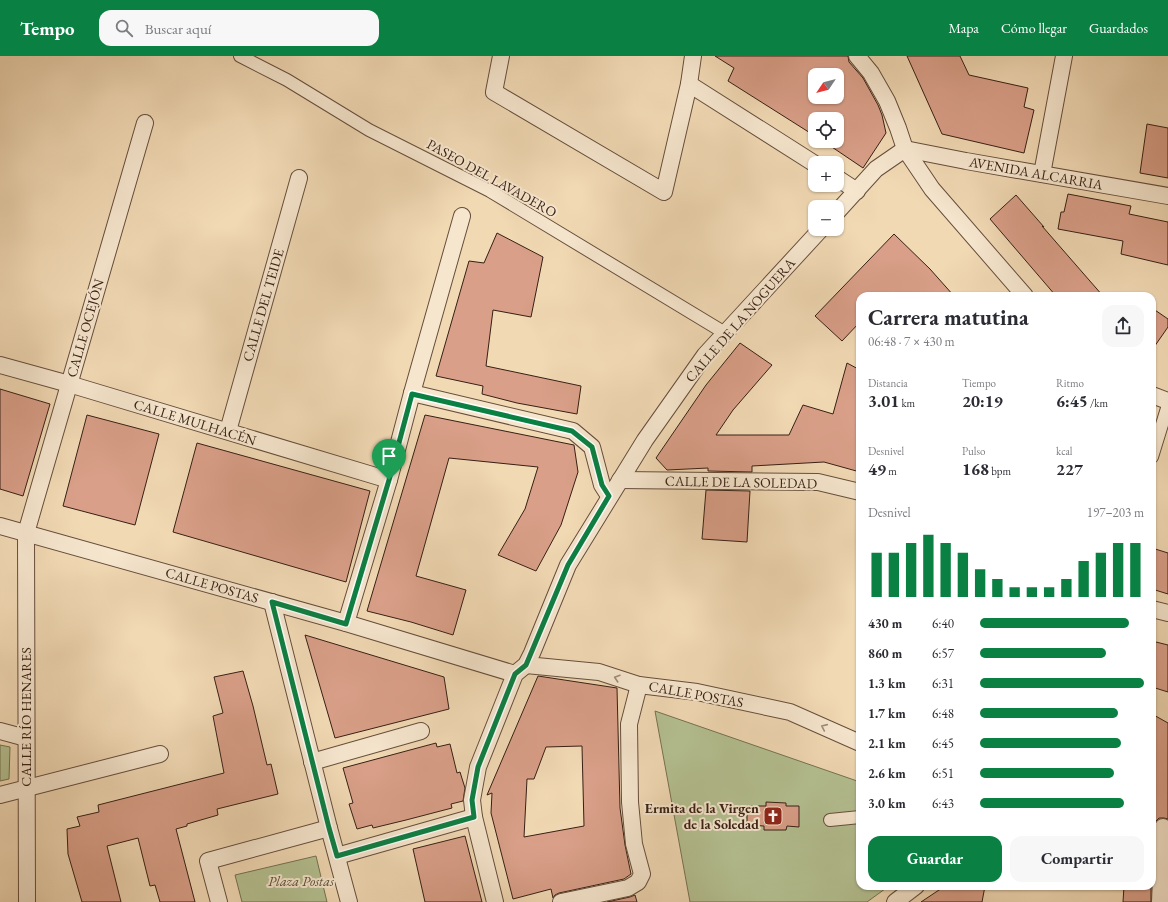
<!DOCTYPE html>
<html lang="es">
<meta charset="utf-8">
<style>
:root{--surface:#fff;--page:#f7f7f7;--text:#2b2b33;--muted:#7c7c81;--accent:#0b8043}
body{margin:0;font-family:"EB Garamond",serif;background:var(--page);color:var(--text);height:100vh;display:flex;flex-direction:column;font-size:15px;white-space:nowrap}
*{box-sizing:border-box;margin:0}
p{font-size:13px;color:var(--muted)}
.icon{flex:none;width:22px;height:22px;fill:none;stroke:currentColor;stroke-width:2;stroke-linecap:round;stroke-linejoin:round}
.map{position:relative;flex:1;overflow:hidden}
.panel{position:absolute;left:856px;top:236px;width:300px;height:598px;display:flex;flex-direction:column;background:var(--surface);border-radius:12px;box-shadow:0 1px 3px #0004}
.panel>*{flex:none}
.needle{width:26px;rotate:235deg}
.buttons{position:absolute;left:808px;top:12px;display:grid;gap:8px}
.buttons a{display:grid;place-items:center;width:36px;height:36px;border-radius:8px;background:var(--surface);box-shadow:0 1px 3px #0004;font-size:20px}
.pin{position:absolute;display:grid;place-items:center;width:34px;height:34px;color:#fff;margin:-41px -17px;border-radius:50% 50% 50% 0;rotate:-45deg;box-shadow:0 0 4px #0007}
.pin .icon{rotate:45deg}
.round{display:grid;place-items:center;flex:none;width:42px;height:42px;border-radius:12px;background:var(--page)}
.head{display:flex;align-items:center;justify-content:space-between;height:68px;padding:0 12px}
h1{font-size:22px;font-weight:700;line-height:30px}
.metrics{display:grid;grid-template-columns:repeat(3,1fr);gap:6px;height:68px;padding:4px 12px}
.metrics div{display:grid;align-content:center}
.metrics b{font-size:17px;font-weight:700}
.metrics small{font-size:11px;font-weight:400}
.metrics p{font-size:11px}
.chart{height:112px;padding:8px 12px}
.chart p{display:flex;justify-content:space-between}
.chart svg{width:100%;height:72px;margin-top:4px;stroke:var(--accent);stroke-width:6}
.cta{display:flex;gap:8px;margin-top:auto;padding:8px 12px}
.cta a{flex:1;height:46px;border-radius:12px;background:var(--accent);color:#fff;font-size:16px;font-weight:700;line-height:46px;text-align:center}
.cta a+a{background:var(--page);color:var(--text)}
ul{padding:0 12px;list-style:none;font-size:13px}
li{display:grid;grid-template-columns:64px 48px 1fr;align-items:center;height:30px}
li i{height:10px;border-radius:5px;background:var(--accent)}
header{display:flex;align-items:center;gap:24px;box-sizing:border-box;height:56px;padding:0 20px;background:var(--accent);color:#fff}
header strong{font-size:19px}
nav{display:flex;gap:22px;margin-inline-start:auto;font-size:14px}
.search{width:280px;height:36px;background:var(--page);display:flex;align-items:center;gap:10px;box-sizing:border-box;padding:0 14px;border-radius:12px;color:var(--muted);font-size:15px}
.map>svg:first-child{display:block}
</style>
<header>
<strong>Tempo</strong>
<div class="search"><svg class="icon" aria-label="search" viewBox="0 0 24 24"><circle cx="10" cy="10" r="6"/><path d="M15 15l6 6"/></svg>Buscar aquí</div>
<nav><a>Mapa</a><a>Cómo llegar</a><a>Guardados</a></nav>
</header>
<div class="map">
<svg width="1168" height="846" viewBox="0 0 1168 846">
<rect width="100%" height="100%" fill="#f1d9b4"/>
<filter id="stains"><feTurbulence type="fractalNoise" baseFrequency=".005" numOctaves="4"/><feColorMatrix values="0 0 0 0 .2 0 0 0 0 .09 0 0 0 0 .02 0 0 0 .5 -.17"/></filter>
<radialGradient id="worn" r=".72"><stop offset=".6" stop-color="#630" stop-opacity="0"/><stop offset="1" stop-color="#630" stop-opacity=".3"/></radialGradient>
<g fill="#b4c091" stroke="#767052">
<polygon points="655,655 860,726 860,830 889,830 867,846 690,846"/>
<polygon points="0,689 10,691 9,723 0,725"/>
<polygon points="316,800 327,846 242,846 235,819"/>
</g>
<g fill="#d99f88" stroke="#371f14" fill-rule="evenodd">
<path d="M715,0H848L849,6L863,22L878,49L882,59L886,77L863,112L823,85H837V63H815V80L728,25L734,12ZM815,19H837V41H815Z"/>
<polygon points="907,0 960,0 969,19 1028,32 1024,51 1034,54 1024,97 942,78"/>
<polygon points="1147,68 1168,72 1168,122 1140,117"/>
<polygon points="1068,138 1131,150 1129,158 1168,166 1168,209 1121,198 1123,185 1058,173 1061,156 1064,156"/>
<polygon points="1016,139 1044,171 1042,170 1103,240 1056,240 990,163"/>
<polygon points="497,177 543,201 531,261 493,254 486,310 581,330 577,358 517,347 482,338 483,330 436,320 469,205 484,207"/>
<polygon points="894,178 930,213 954,240 860,240 860,266 842,285 815,260"/>
<polygon points="1152,252 1168,263 1168,271 1152,294"/>
<polygon points="740,287 772,309 733,354 716,379 789,379 803,349 833,358 847,307 860,314 860,416 824,406 752,410 752,416 708,415 708,412 667,414 656,402 706,329"/>
<polygon points="0,333 50,348 23,440 0,433"/>
<polygon points="87,359 159,378 135,469 63,450"/>
<polygon points="425,359 574,389 578,416 561,469 536,515 498,499 525,453 538,411 449,402 416,520 466,534 453,579 411,566 367,555"/>
<polygon points="197,387 370,435 346,526 173,476"/>
<polygon points="706,434 750,435 747,486 702,483"/>
<polygon points="1152,492 1168,497 1168,538 1152,533"/>
<polygon points="305,579 444,621 449,653 335,682"/>
<polygon points="1152,585 1168,589 1168,636 1152,631"/>
<polygon points="243,615 253,650 267,709 271,708 278,738 217,753 218,759 187,768 187,770 176,773 195,846 160,846 155,829 150,830 138,782 107,790 121,846 82,846 68,798 67,773 80,770 77,761 99,756 98,749 224,717 213,660 223,657 214,621"/>
<path d="M538,620L617,632L620,752L625,789L631,818L624,823L559,837L555,839L553,842L551,833L513,843L491,757L492,737L487,739ZM582,690L584,770L524,781L527,723H534L546,691Z"/>
<polygon points="1152,658 1168,667 1168,763 1164,762 1159,762 1155,766 1152,808"/>
<polygon points="436,687 437,691 450,688 457,717 460,716 465,732 463,745 451,748 452,752 406,764 373,772 372,769 357,773 349,748 353,747 343,712"/>
<polygon points="766,746 786,747 786,750 799,750 799,771 787,770 786,774 764,774 764,770 747,769 747,750 766,750"/>
<polygon points="465,780 482,846 425,846 413,793"/>
<polygon points="945,830 985,830 982,846 921,846"/>
<polygon points="1124,830 1151,830 1151,846 1123,846"/>
<polygon points="635,839 637,846 607,846 630,841"/>
</g>
<g fill="none" stroke-linecap="round" stroke-linejoin="round">
<g stroke="#664e3c" stroke-width="14">
<g id="pedestrian">
<polyline points="240,0 287,24 369,74 490,135 725,277"/>
<polyline points="1152,401 1168,349"/>
<polyline points="830,764 860,761"/>
</g>
</g>
<g stroke="#664e3c" stroke-width="18">
<g id="minor">
<polyline points="501,0 494,36 664,136 689,28 693,0"/>
<polyline points="857,0 871,17 887,45 898,72 905,93 932,133 1025,240"/>
<polyline points="689,28 815,108"/>
<polyline points="905,93 966,105 1168,140"/>
<polyline points="1042,118 1064,0"/>
<polyline points="837,122 857,135"/>
<polyline points="837,156 876,113 905,93"/>
<polyline points="0,309 69,328 389,424"/>
<polyline points="412,337 573,375 592,391 602,429 609,440"/>
<polyline points="1152,339 1168,345"/>
<polyline points="228,375 299,122"/>
<polyline points="620,424 818,426 860,436"/>
<polyline points="0,470 346,567 515,618"/>
<polyline points="272,546 329,772 349,846"/>
<polyline points="1152,553 1168,557"/>
<polyline points="346,567 389,424 412,337 462,160"/>
<polyline points="526,609 599,616 639,629 697,636 790,656 860,687"/>
<polyline points="0,675 26,682"/>
<polyline points="312,706 421,675"/>
<polyline points="0,739 160,698"/>
<polyline points="337,800 474,761"/>
<polyline points="27,846 26,477 145,67"/>
<polyline points="219,846 208,805 329,772"/>
<polyline points="495,846 474,761 472,744 478,711 515,618 526,609 532,597 568,509 645,384 705,299 821,173"/>
<polyline points="561,846 628,832 638,826 642,818 634,788 630,746 629,668 639,629"/>
<polyline points="895,846 916,830"/>
<polyline points="1160,846 1163,771"/>
</g>
</g>
<use href="#pedestrian" stroke="#f6e6ce" stroke-width="12"/>
<use href="#minor" stroke="#f6e6ce" stroke-width="16"/>
</g>
<defs><path id="oneway-chevron" d="M-2-3.5L2.5 0L-2 3.5" fill="none" stroke-width="1.6" stroke-linecap="round" stroke-linejoin="round"/></defs>
<g stroke="#a08c7a">
<use href="#oneway-chevron" transform="translate(617 622) rotate(-162)"/>
<use href="#oneway-chevron" transform="translate(824 671) rotate(-156)"/>
</g>
<g fill="none" stroke-linecap="round" stroke-linejoin="round">
<g stroke="#fff" stroke-width="8">
<polygon id="route" points="412,338 572,375 592,391 602,429 609,440 568,509 526,609 515,618 478,711 472,744 474,761 337,800 329,772 272,546 346,568 389,424"/>
</g>
<use href="#route" stroke="#0b8043" stroke-width="5"/>
</g>
<defs>
<g id="church-square" transform="scale(1)"><rect x="-9" y="-9" width="18" height="18" rx="4" fill="#8f2418" stroke="#f6e6ce"/><path d="M-1.2-6h2.4v3.5h3.3v2.4h-3.3V6h-2.4V-.1h-3.3v-2.4h3.3Z" fill="#fff"/></g>
</defs>
<g fill-rule="evenodd">
<use href="#church-square" x="773" y="760"/>
</g>
<g text-anchor="middle" dominant-baseline="central" stroke-width="4" stroke-linejoin="round" paint-order="stroke">
<g font-size="14" fill="#371f14" stroke="#f6e6ce">
<text transform="translate(1036 117) rotate(10)">AVENIDA ALCARRIA</text>
<text transform="translate(492 122) rotate(29)">PASEO DEL LAVADERO</text>
<text transform="translate(263 249) rotate(-74)">CALLE DEL TEIDE</text>
<text transform="translate(740 264) rotate(-49)">CALLE DE LA NOGUERA</text>
<text transform="translate(85 272) rotate(-74)">CALLE OCEJÓN</text>
<text transform="translate(195 366) rotate(17)">CALLE MULHACÉN</text>
<text transform="translate(741 426) rotate(1)">CALLE DE LA SOLEDAD</text>
<text transform="translate(212 529) rotate(16)">CALLE POSTAS</text>
<text transform="translate(696 638) rotate(10)">CALLE POSTAS</text>
<text transform="translate(26 661) rotate(-90)">CALLE RÍO HENARES</text>
</g>
<g font-size="14" font-weight="bold" fill="#371f14" stroke="#f6e6ce" text-anchor="end">
<text x="759" y="752">Ermita de la Virgen<tspan x="759" dy="16">de la Soledad</tspan></text>
</g>
<g font-size="14" font-style="italic" fill="#5c4f3a" stroke="#f6e6ce">
<text x="301" y="825">Plaza Postas</text>
</g>
</g>
<rect width="100%" height="100%" filter="url(#stains)"/>
<rect width="100%" height="100%" fill="url(#worn)"/>
</svg>
<div class="buttons">
<a><svg class="needle" viewBox="-14 -14 28 28"><path d="M0-13l5 13h-10z" fill="#e53935"/><path d="M0 13l5-13h-10z" fill="#7c7c81"/></svg></a>
<a><svg class="icon" aria-label="locate" viewBox="0 0 24 24"><circle cx="12" cy="12" r="6"/><path d="M12 2v4M12 18v4M2 12h4M18 12h4"/></svg></a>
<a>+</a>
<a>−</a>
</div>
<div class="pin" style="left:389px;top:424px;background:#1e9e55"><svg class="icon" aria-label="arrive" viewBox="0 0 24 24"><path d="M6 21V4h12l-3 4 3 4H6"/></svg></div>
<section class="panel">
<div class="head"><div><h1>Carrera matutina</h1><p>06:48 · 7 × 430 m</p></div><a class="round"><svg class="icon" aria-label="share" viewBox="0 0 24 24"><path d="M12 15V3M7 8l5-5 5 5M5 13v7h14v-7"/></svg></a></div>
<div class="metrics">
<div><p>Distancia</p><b>3.01<small> km</small></b></div>
<div><p>Tiempo</p><b>20:19</b></div>
<div><p>Ritmo</p><b>6:45<small> /km</small></b></div>
</div>
<div class="metrics">
<div><p>Desnivel</p><b>49<small> m</small></b></div>
<div><p>Pulso</p><b>168<small> bpm</small></b></div>
<div><p>kcal</p><b>227</b></div>
</div>
<div class="chart"><p><span>Desnivel</span>197–203 m</p>
<svg viewBox="0 0 160 44" preserveAspectRatio="none"><path d="M5 44V17M15 44V17M25 44V11M35 44V6M45 44V11M55 44V17M65 44V27M75 44V33M85 44V38M95 44V38M105 44V38M115 44V33M125 44V22M135 44V17M145 44V11M155 44V11"/></svg>
</div>
<ul>
<li><b>430 m</b>6:40<i style="width:91%"></i></li>
<li><b>860 m</b>6:57<i style="width:77%"></i></li>
<li><b>1.3 km</b>6:31<i style="width:100%"></i></li>
<li><b>1.7 km</b>6:48<i style="width:84%"></i></li>
<li><b>2.1 km</b>6:45<i style="width:86%"></i></li>
<li><b>2.6 km</b>6:51<i style="width:82%"></i></li>
<li><b>3.0 km</b>6:43<i style="width:88%"></i></li>
</ul>
<div class="cta"><a>Guardar</a><a>Compartir</a></div>
</section>
</div>
